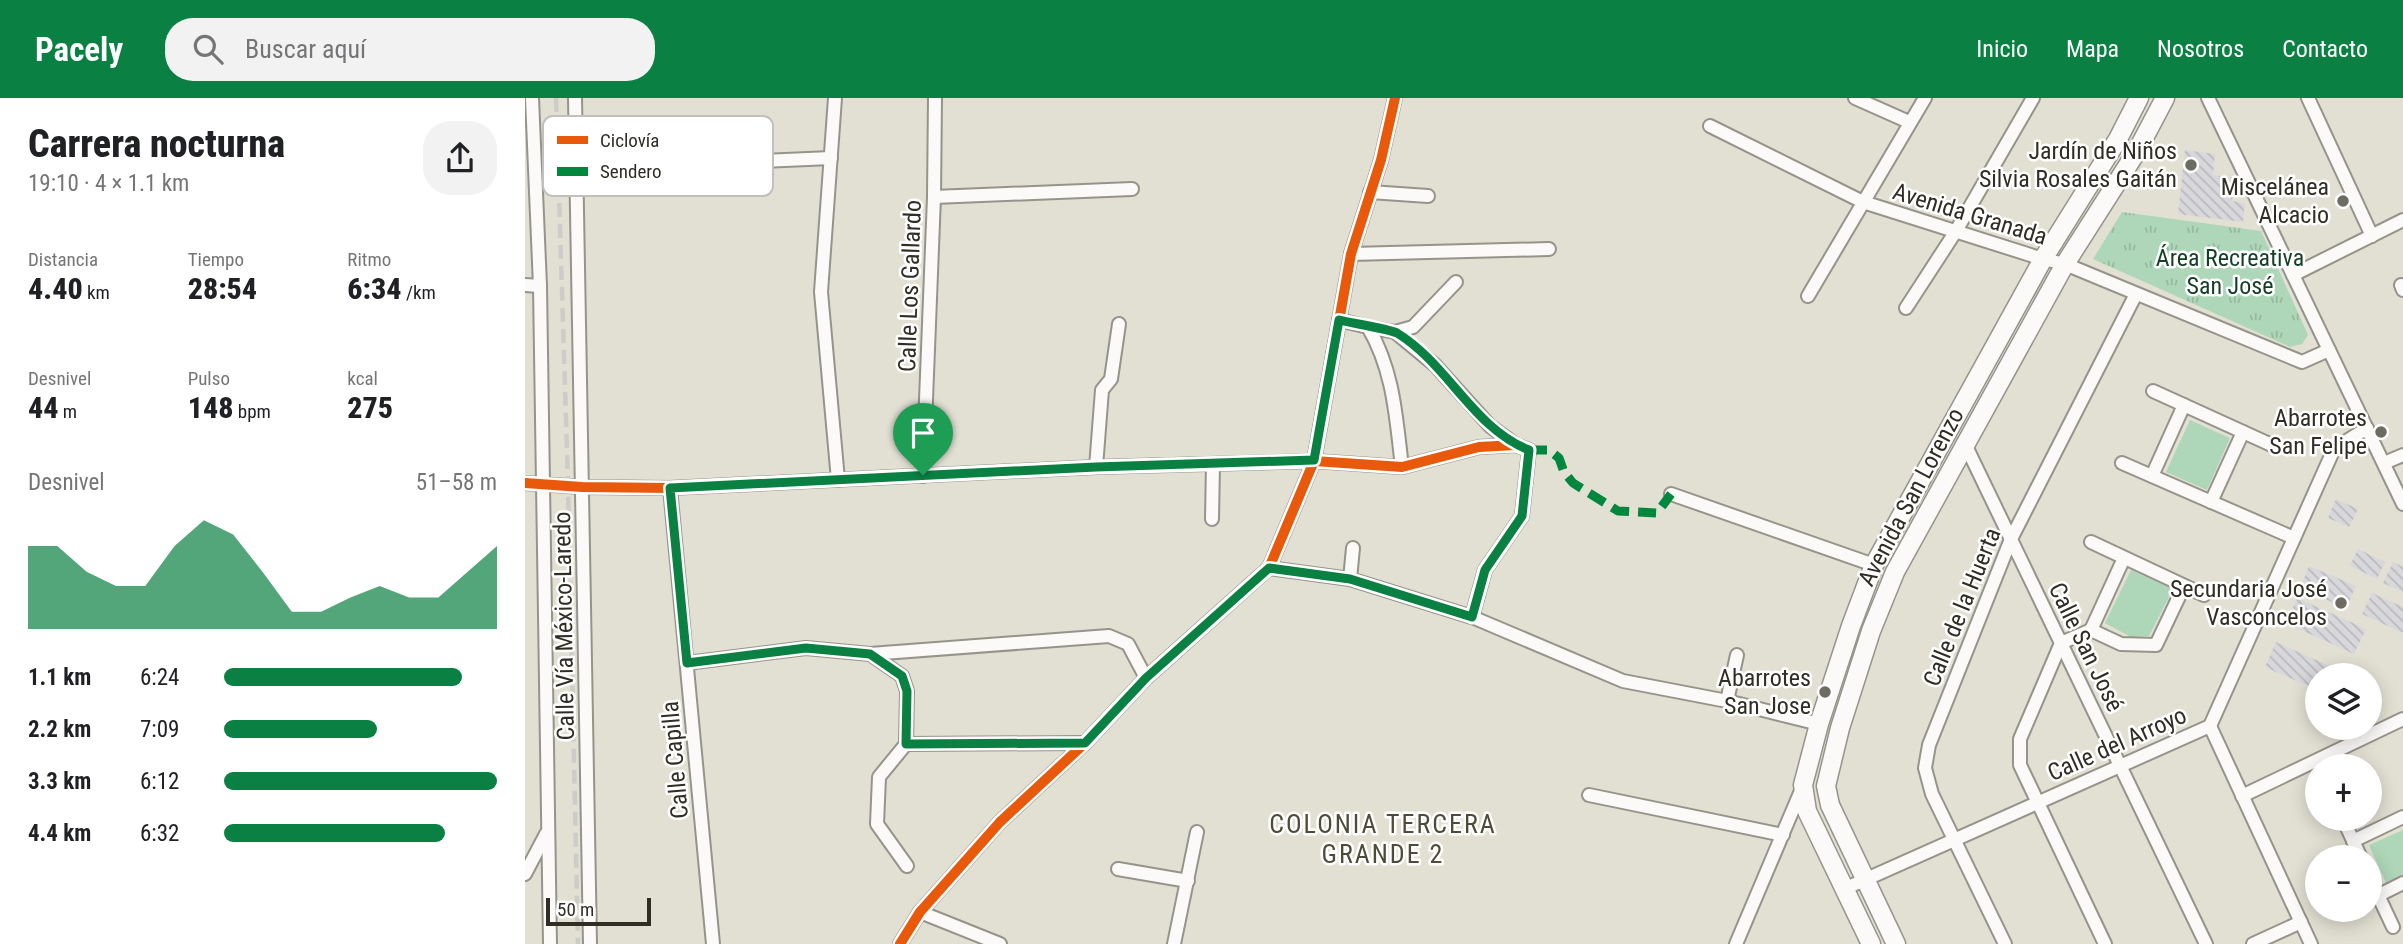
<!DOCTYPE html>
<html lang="es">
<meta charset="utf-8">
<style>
:root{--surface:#fff;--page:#f2f2f2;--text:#202124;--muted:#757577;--accent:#0b8043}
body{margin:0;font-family:"Roboto Condensed",sans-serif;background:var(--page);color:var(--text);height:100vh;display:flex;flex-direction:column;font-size:26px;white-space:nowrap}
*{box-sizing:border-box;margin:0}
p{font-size:23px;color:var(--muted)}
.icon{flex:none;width:38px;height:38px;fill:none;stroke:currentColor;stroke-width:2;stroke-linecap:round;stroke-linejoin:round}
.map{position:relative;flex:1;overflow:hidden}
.panel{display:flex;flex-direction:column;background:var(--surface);width:525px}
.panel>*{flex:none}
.controls{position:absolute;left:1780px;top:565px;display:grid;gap:14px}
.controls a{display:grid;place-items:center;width:77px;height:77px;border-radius:50%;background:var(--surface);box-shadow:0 4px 18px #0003;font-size:35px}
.scale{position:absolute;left:21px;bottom:18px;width:105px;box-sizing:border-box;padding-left:7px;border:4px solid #2f2d24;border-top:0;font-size:19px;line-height:24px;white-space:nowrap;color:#2f2d24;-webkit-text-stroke:5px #fff;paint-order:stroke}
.pin{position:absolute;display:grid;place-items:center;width:60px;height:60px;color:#fff;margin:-72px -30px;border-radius:50% 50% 50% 0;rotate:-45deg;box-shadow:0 0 7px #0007}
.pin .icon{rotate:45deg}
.round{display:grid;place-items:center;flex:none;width:74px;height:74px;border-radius:28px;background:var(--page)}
.summary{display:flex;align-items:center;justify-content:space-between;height:119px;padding:0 28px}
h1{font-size:38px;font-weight:800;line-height:52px}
.metrics{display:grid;grid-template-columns:repeat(3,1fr);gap:10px;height:119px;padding:7px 28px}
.metrics div{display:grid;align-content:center}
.metrics b{font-size:30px;font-weight:800}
.metrics small{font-size:19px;font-weight:400}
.metrics p{font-size:19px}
.chart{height:196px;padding:14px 28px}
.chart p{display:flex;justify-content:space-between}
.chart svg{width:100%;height:126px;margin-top:7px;fill:var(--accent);opacity:.7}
ul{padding:0 28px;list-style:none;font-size:23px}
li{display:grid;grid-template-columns:112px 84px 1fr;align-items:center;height:52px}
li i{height:18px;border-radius:9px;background:var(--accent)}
header{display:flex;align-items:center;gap:42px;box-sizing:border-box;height:98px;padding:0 35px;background:var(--accent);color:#fff}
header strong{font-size:33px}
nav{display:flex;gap:38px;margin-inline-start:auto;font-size:24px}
.search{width:490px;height:63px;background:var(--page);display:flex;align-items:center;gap:18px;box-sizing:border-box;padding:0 24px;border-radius:28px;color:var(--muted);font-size:26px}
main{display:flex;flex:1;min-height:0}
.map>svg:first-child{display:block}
</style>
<header>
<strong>Pacely</strong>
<div class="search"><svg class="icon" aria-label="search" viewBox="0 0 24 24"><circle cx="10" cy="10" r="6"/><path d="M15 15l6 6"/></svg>Buscar aquí</div>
<nav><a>Inicio</a><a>Mapa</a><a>Nosotros</a><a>Contacto</a></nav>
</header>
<main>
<section class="panel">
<div class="summary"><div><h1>Carrera nocturna</h1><p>19:10 · 4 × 1.1 km</p></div><a class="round"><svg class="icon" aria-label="share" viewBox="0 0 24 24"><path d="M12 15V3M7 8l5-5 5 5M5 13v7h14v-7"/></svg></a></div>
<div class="metrics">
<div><p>Distancia</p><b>4.40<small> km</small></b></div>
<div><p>Tiempo</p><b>28:54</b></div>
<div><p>Ritmo</p><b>6:34<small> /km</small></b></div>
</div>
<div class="metrics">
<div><p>Desnivel</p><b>44<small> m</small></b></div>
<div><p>Pulso</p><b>148<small> bpm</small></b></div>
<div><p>kcal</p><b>275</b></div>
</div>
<div class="chart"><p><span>Desnivel</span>51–58 m</p>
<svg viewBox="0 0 160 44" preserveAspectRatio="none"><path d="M0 44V15L10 15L20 24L30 29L40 29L50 15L60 6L70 11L80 24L90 38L100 38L110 33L120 29L130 33L140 33L150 24L160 15V44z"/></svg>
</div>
<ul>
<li><b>1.1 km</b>6:24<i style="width:87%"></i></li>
<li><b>2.2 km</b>7:09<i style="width:56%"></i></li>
<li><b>3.3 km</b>6:12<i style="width:100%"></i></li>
<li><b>4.4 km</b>6:32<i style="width:81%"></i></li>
</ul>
</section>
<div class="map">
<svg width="1878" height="846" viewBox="0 0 1878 846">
<defs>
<pattern id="park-tufts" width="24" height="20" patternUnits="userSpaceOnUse" patternTransform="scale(1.75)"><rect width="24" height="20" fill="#aed6b8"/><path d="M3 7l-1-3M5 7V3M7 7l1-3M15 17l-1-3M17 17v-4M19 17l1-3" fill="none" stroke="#96b89e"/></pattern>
<pattern id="building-back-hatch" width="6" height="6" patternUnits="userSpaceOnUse" patternTransform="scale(1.75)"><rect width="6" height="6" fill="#d8d7db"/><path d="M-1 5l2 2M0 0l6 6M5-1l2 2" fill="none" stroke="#bab9bc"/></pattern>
</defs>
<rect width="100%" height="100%" fill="#e2e0d3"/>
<g fill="#aed6b8">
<polygon points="1665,322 1705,340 1682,392 1641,374"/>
<polygon points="1606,472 1648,491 1624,538 1606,539 1580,525"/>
<polygon points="1878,732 1878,777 1861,785 1844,747"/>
</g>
<polygon fill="url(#park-tufts)" points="1597,114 1736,133 1783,237 1777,246 1765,249 1568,161"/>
<g fill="url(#building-back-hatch)">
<polygon points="1660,52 1690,56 1688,77 1710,80 1707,103 1720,105 1718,124 1653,116"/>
<polygon points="1811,401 1833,411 1824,429 1803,420"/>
<polygon points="1833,451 1860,464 1852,481 1825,468"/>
<polygon points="1868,464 1878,469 1878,494 1858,485"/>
<polygon points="1784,468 1831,488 1821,510 1775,490"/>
<polygon points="1847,495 1878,509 1878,535 1837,516"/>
<polygon points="1772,500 1841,531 1829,556 1761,525"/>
<polygon points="1751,544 1820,575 1818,578 1792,578 1792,592 1740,569"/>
</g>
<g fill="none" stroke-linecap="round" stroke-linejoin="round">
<g stroke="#96948a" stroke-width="16">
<g id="street">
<polyline points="7,0 15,188 25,846"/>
<polyline points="50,0 65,846"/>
<polyline points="310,0 296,194 313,382"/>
<polyline points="1330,0 1384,24"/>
<polyline points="1683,0 1878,406"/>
<polyline points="1783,0 1847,138"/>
<polyline points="1185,28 1338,104 1518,161 1540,166 1777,264 1804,252"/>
<polyline points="51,71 306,60"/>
<polyline points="845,94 903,98"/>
<polyline points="409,99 607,91"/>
<polyline points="826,156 1024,151"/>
<polyline points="1768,177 1878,122"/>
<polyline points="0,187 15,188"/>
<polyline points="1876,187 1878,192"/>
<polyline points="1283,198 1400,0"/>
<polyline points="1381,210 1431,133 1508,0"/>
<path d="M814,222L843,229C869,273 871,320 877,369"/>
<polyline points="843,229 870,234 910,267 965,328 991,347"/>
<polyline points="870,234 888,229 931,184"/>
<polyline points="1628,293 1751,349"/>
<polyline points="1440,346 1681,846"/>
<polyline points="1597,365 1769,440"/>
<polyline points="1859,365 1878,357"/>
<polyline points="571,369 577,292 586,281 594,226"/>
<polyline points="398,378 409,99 410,0"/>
<polyline points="1627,378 1659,307"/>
<polyline points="0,385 57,389 145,390 571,369 789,363 877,369 954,349 991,347 1004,352 997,418 960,472 947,519"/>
<polyline points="145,390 188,846"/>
<polyline points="1146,396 1349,467"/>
<polyline points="1686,404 1718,334"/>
<polyline points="687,421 688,366"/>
<polyline points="1566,444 1679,497"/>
<polyline points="744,470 825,481 947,519 1098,583 1202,603 1294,626"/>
<polyline points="825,481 828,450"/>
<polyline points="1566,532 1599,460"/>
<polyline points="345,556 377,578 382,593 381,646 354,679 352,726 382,768"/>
<polyline points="162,565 281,550 345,556 584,538 603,546 621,580"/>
<polyline points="1202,603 1212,557"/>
<polyline points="1685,628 1786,846"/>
<polyline points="381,646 560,645"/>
<polyline points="1064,697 1258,737"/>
<polyline points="1717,698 1878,621"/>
<polyline points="1818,721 1836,760"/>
<polyline points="1828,743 1878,719"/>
<polyline points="593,771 663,783"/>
<polyline points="0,776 21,736"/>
<polyline points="1844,778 1868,829"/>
<polyline points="1319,791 1685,628 1809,351 1842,330"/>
<polyline points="1854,797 1878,785"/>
<polyline points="395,814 475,846"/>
<polyline points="375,846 395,814 475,724 560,645 621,580 744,470 789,363 826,156 856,62 870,0"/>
<polyline points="649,846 672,734"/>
<polyline points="1211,846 1278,688"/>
<polyline points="1480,846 1407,696 1400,670 1404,647 1486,441 1611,196"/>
<polyline points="1580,846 1495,667 1495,641 1536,545 1566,532 1596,546 1631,547 1659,488"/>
<polyline points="1728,846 1776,824"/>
</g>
</g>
<g stroke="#96948a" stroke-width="21">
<g id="secondary">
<polyline points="1346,846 1282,713 1278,687 1294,626 1326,528 1349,467 1518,161 1593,41 1614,0"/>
<polyline points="1371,846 1305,707 1301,688 1315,630 1346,533 1370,474 1540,166 1612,53 1640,0"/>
</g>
</g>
<use href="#street" stroke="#fbfaf8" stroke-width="12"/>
<use href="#secondary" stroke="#fbfaf8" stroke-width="18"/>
<polyline stroke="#ceccc9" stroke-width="4.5" stroke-dasharray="14 7" stroke-linecap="butt" points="31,0 43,386 53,846"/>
<polyline stroke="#00873e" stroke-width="9" stroke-dasharray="18 9" stroke-linecap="butt" points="1004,352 1024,352 1034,360 1039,374 1048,385 1093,413 1132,415 1146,396"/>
<g stroke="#fff" stroke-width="15">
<g id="cycleway">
<polyline points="0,385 57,389 145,390 571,369 789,363 877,369 954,349 991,347 1004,352 997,418 960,472 947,519"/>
<polyline points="375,846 395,814 475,724 560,645 621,580 744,470 789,363 826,156 856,62 870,0"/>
</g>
</g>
<use href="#cycleway" stroke="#e8590c" stroke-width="10"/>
</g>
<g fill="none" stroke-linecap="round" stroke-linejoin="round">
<g stroke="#fff" stroke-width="14">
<path id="route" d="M814,222C826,225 864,231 872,235C923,266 948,330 1004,352L997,418L960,472L947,519L825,481L744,470L621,580L560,645L381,646L382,593L377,578L345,556L281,550L162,565L145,390L571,369L789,362Z"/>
</g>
<use href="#route" stroke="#0b8043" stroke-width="9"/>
</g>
<g fill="#6e6c61" stroke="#fff" stroke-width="2.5">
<circle cx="1666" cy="67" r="7"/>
<circle cx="1818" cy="103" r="7"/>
<circle cx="1856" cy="334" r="7"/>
<circle cx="1816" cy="505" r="7"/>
<circle cx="1300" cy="594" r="7"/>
</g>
<g text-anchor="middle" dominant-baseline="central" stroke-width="5" stroke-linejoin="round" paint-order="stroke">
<g font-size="24" fill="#2f2d24" stroke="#fff" text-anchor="end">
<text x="1652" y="53">Jardín de Niños<tspan x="1652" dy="28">Silvia Rosales Gaitán</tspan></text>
<text x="1804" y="89">Miscelánea<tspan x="1804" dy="28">Alcacio</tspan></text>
<text x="1842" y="320">Abarrotes<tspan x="1842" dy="28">San Felipe</tspan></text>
<text x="1802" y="491">Secundaria José<tspan x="1802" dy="28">Vasconcelos</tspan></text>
<text x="1286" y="580">Abarrotes<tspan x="1286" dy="28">San Jose</tspan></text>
</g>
<g font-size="24" fill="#2f2d24" stroke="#fff">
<text transform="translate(1445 116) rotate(17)">Avenida Granada</text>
<text transform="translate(385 188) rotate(-88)">Calle Los Gallardo</text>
<text transform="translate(1386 399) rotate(-62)">Avenida San Lorenzo</text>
<text transform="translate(1437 509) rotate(-68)">Calle de la Huerta</text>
<text transform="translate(39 528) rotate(-91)">Calle Vía México-Laredo</text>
<text transform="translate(1561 549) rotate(64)">Calle San José</text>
<text transform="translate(1592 646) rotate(-24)">Calle del Arroyo</text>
<text transform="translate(150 662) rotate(-95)">Calle Capilla</text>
</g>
<g font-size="24" fill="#143e28" stroke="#fff">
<text x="1705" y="160">Área Recreativa<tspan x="1705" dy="28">San José</tspan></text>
</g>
<g font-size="26" letter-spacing="2" fill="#4e4b38" stroke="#fff">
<text x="858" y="726">COLONIA TERCERA<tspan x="858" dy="30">GRANDE 2</tspan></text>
</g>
</g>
<rect x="18" y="18" width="230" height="80" rx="10" fill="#fff" stroke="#c1c0bd" stroke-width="2"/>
<rect x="32" y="38" width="31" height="8" fill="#e8590c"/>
<rect x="32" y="69" width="31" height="9" fill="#00873e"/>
<g font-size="19" fill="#2f2d24">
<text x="75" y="49">Ciclovía</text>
<text x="75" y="80">Sendero</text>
</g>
</svg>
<div class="controls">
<a><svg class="icon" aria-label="layers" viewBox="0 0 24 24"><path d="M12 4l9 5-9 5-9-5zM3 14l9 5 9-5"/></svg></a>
<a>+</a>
<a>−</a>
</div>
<div class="scale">50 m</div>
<div class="pin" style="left:398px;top:377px;background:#1e9e55"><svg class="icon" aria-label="arrive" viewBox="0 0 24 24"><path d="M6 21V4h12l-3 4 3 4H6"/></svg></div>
</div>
</main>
